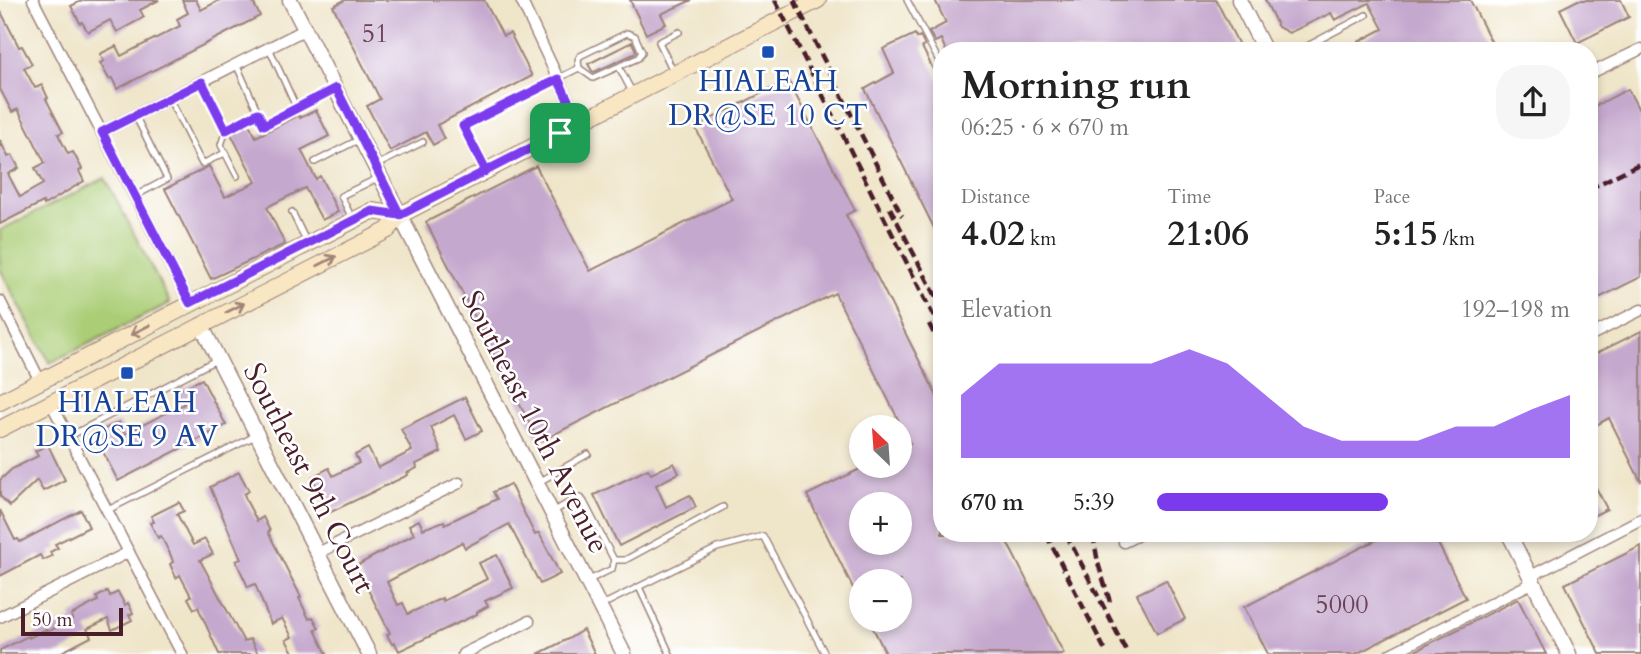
<!DOCTYPE html>
<meta charset="utf-8">
<style>
:root{--surface:#fff;--page:#f6f6f6;--text:#222;--muted:#767676;--accent:#7c3aed}
body{margin:0;font-family:Cardo,serif;background:var(--page);color:var(--text);height:100vh;display:flex;flex-direction:column;font-size:26px;white-space:nowrap}
*{box-sizing:border-box;margin:0}
p{font-size:23px;color:var(--muted)}
.icon{flex:none;width:38px;height:38px;fill:none;stroke:currentColor;stroke-width:2;stroke-linecap:round;stroke-linejoin:round}
.map{position:relative;flex:1;overflow:hidden}
.side{position:absolute;left:933px;top:42px;width:665px;height:500px;display:flex;flex-direction:column;background:var(--surface);border-radius:28px;box-shadow:0 4px 10px #0003}
.side>*{flex:none}
.needle{width:46px;rotate:335deg}
.buttons{position:absolute;left:849px;top:415px;display:grid;gap:14px}
.buttons a{display:grid;place-items:center;width:63px;height:63px;border-radius:50%;background:var(--surface);box-shadow:0 4px 10px #0003;font-size:35px}
.scale{position:absolute;left:21px;bottom:18px;width:102px;box-sizing:border-box;padding-left:7px;border:4px solid #4a1f2b;border-top:0;font-size:19px;line-height:24px;white-space:nowrap;color:#4a1f2b;-webkit-text-stroke:5px #fff;paint-order:stroke}
.pin{position:absolute;display:grid;place-items:center;width:60px;height:60px;color:#fff;margin:-30px;border-radius:14px;box-shadow:0 4px 10px #0006}
.round{display:grid;place-items:center;flex:none;width:74px;height:74px;border-radius:28px;background:var(--page)}
.summary{display:flex;align-items:center;justify-content:space-between;height:119px;padding:0 28px}
h1{font-size:38px;font-weight:600;line-height:52px}
.stats{display:grid;grid-template-columns:repeat(3,1fr);gap:10px;height:119px;padding:7px 28px}
.stats div{display:grid;align-content:center}
.stats b{font-size:35px;font-weight:600}
.stats small{font-size:19px;font-weight:400}
.stats p{font-size:19px}
.chart{height:196px;padding:14px 28px}
.chart p{display:flex;justify-content:space-between}
.chart svg{width:100%;height:126px;margin-top:7px;fill:var(--accent);opacity:.7}
ul{padding:0 28px;list-style:none;font-size:23px}
li{display:grid;grid-template-columns:112px 84px 1fr;align-items:center;height:52px}
li i{height:18px;border-radius:9px;background:var(--accent)}
.map>svg:first-child{display:block}
</style>
<div class="map">
<svg width="1641" height="654" viewBox="0 0 1641 654">
<rect width="100%" height="100%" fill="#fff"/>
<filter id="ink" filterUnits="userSpaceOnUse"><feTurbulence type="fractalNoise" baseFrequency=".0143" numOctaves="2"/><feDisplacementMap in="SourceGraphic" scale="14" xChannelSelector="R" yChannelSelector="G"/><feConvolveMatrix kernelMatrix="1 2 1 2 8 2 1 2 1" color-interpolation-filters="sRGB"/></filter>
<filter id="wash" filterUnits="userSpaceOnUse"><feTurbulence type="fractalNoise" baseFrequency=".00686" numOctaves="4" result="noise"/><feDisplacementMap in="SourceGraphic" scale="28" xChannelSelector="R" yChannelSelector="G"/><feGaussianBlur stdDeviation="1.57" result="paint"/><feColorMatrix in="noise" values="0 0 0 0 0 0 0 0 0 0 0 0 0 0 0 0 0 1.4 0 .05"/><feComposite in="paint" operator="in"/></filter>
<g filter="url(#wash)">
<rect width="100%" height="100%" fill="#efe5c9"/>
<polygon fill="#aacd76" stroke="#7a7650" stroke-width="2" points="105,178 170,303 50,363 0,269 0,230"/>
<g id="blocks">
<g fill="#c5a8ce" fill-rule="evenodd">
<polygon points="83,0 159,0 140,10 144,17 117,32 110,20 88,32 82,22 80,23 71,6"/>
<polygon points="182,0 196,0 201,10 220,0 252,0 260,16 117,89 112,78 109,79 100,63 104,61 100,54 116,46 121,56 180,26 177,19 188,13"/>
<polygon points="345,0 484,0 503,36 510,33 532,76 437,125 444,139 433,145 426,132 390,151 367,106 380,99 333,6"/>
<polygon points="630,0 692,0 661,14 666,24 646,34"/>
<polygon points="935,0 1216,0 1242,51 961,51 958,46 946,51 941,39 935,42 929,32 946,23"/>
<polygon points="1265,0 1470,0 1496,51 1341,51 1383,29 1369,3 1335,20 1331,13 1289,33 1278,27"/>
<polygon points="1578,0 1621,0 1629,17 1577,43 1560,9"/>
<polygon points="0,10 19,47 22,46 32,64 24,68 35,88 42,85 48,98 46,99 63,132 58,134 68,154 73,152 82,169 79,171 84,181 44,205 43,202 0,224 0,140 8,157 12,155 19,168 8,174 20,197 43,184 35,168 45,163 18,109 12,112 0,89"/>
<polygon points="915,34 917,38 920,36 925,46 922,47 942,87 942,244 865,89 894,73 883,49"/>
<polygon points="632,42 636,51 634,54 594,72 592,71 588,64"/>
<path d="M788,80L855,210L846,215L942,406V534H1003L1064,654H886L869,620H900V581H861V604L807,495L866,466H900V449L910,443L835,293L539,442L426,222L536,166L590,271L732,199L695,127ZM861,504H900V542H861Z"/>
<polygon points="1628,89 1641,114 1641,277 1589,303 1589,109"/>
<polygon points="316,110 329,136 301,150 316,179 320,176 338,212 322,220 305,188 267,207 285,244 211,279 165,189 209,166 225,197 256,182 231,134 249,124 256,137 299,115 300,118"/>
<polygon points="1641,331 1641,482 1609,418 1589,429 1589,357"/>
<polygon points="202,379 226,425 118,481 94,434 119,422 125,434 184,404 177,391"/>
<polygon points="465,397 482,431 466,439 454,415 431,427 441,452 416,464 417,468 407,473 408,475 329,513 312,477 329,468 333,476 359,463 355,455 368,448 378,468 412,451 401,429"/>
<polygon points="48,445 65,480 43,491 37,480 10,506 0,496 0,480 12,469 38,456 35,451"/>
<polygon points="674,463 679,473 656,485 666,507 690,495 696,507 619,546 594,495 648,469 651,474"/>
<polygon points="239,472 249,491 244,494 247,502 257,521 263,517 270,531 268,532 301,597 299,598 309,619 313,617 319,628 315,630 327,654 294,654 286,640 292,637 282,618 271,624 255,584 248,587 236,561 241,559 210,487"/>
<polygon points="1589,474 1607,509 1589,518"/>
<polygon points="510,484 535,535 539,533 560,574 540,584 509,524 465,548 462,542 387,582 398,605 403,603 408,614 442,598 443,601 487,579 479,563 497,555 513,588 485,601 488,606 477,612 477,614 399,651 395,643 392,644 387,635 390,633 356,566 414,534 409,525 419,520 423,529 444,521 445,524 497,499 493,492"/>
<polygon points="179,502 184,511 177,514 193,545 205,539 213,554 200,560 244,642 250,639 258,654 219,654 198,607 194,609 188,598 191,596 180,575 176,578 170,564 173,562 171,556 161,536 158,538 150,523 154,522 151,516"/>
<polygon points="0,510 15,540 18,539 20,542 81,510 89,527 55,544 58,548 50,552 52,556 43,560 40,555 0,576"/>
<polygon points="1388,534 1433,534 1466,598 1356,654 1268,654 1244,607"/>
<polygon points="1641,546 1641,654 1600,654 1565,584"/>
<polygon points="1166,580 1185,619 1157,633 1137,594"/>
<polygon points="108,591 110,596 118,592 125,605 128,603 133,613 129,615 132,620 112,630 108,619 87,629 91,637 58,654 0,654 0,650 28,636 29,638 46,629 47,632 73,619 71,615 98,601 97,597"/>
<polygon points="1518,599 1546,654 1409,654"/>
<polygon points="583,630 595,654 538,654 568,639"/>
</g>
</g>
</g>
<g filter="url(#ink)">
<use href="#blocks" fill-opacity="0" stroke="#9c827a" stroke-width="2"/>
<g fill="none" stroke-linecap="round" stroke-linejoin="round">
<g stroke="#9c827a" stroke-width="8">
<g id="service">
<polyline points="907,0 942,67"/>
<polyline points="269,48 297,109 334,89"/>
<polyline points="1298,51 1366,15"/>
<polyline points="236,64 264,125 297,109"/>
<polyline points="619,67 632,92"/>
<polyline points="674,73 659,42 679,32"/>
<polyline points="202,82 226,130 221,145 237,176"/>
<polyline points="169,98 202,164 225,153"/>
<polyline points="226,130 258,113"/>
<polyline points="562,136 570,152"/>
<polyline points="315,162 358,140"/>
<polyline points="375,166 423,142"/>
<polyline points="485,168 463,126 579,68 593,78 638,58 642,52 635,36 627,33 580,56 578,60 579,68"/>
<polyline points="135,196 167,179 135,115"/>
<polyline points="292,212 307,243"/>
<polyline points="353,220 341,196 378,178"/>
<polyline points="70,436 216,360"/>
<polyline points="539,482 588,454"/>
<polyline points="108,510 255,436"/>
<polyline points="552,512 576,499 581,498 584,502 614,560 612,569 589,580"/>
<polyline points="614,560 625,560 723,507"/>
<polyline points="639,587 670,654"/>
<polyline points="602,605 717,548 763,536 825,654"/>
</g>
</g>
<g stroke="#9c827a" stroke-width="13">
<g id="minor">
<polyline points="33,0 190,303"/>
<polyline points="521,0 579,123"/>
<polyline points="1589,74 1641,49"/>
<polyline points="102,132 306,29"/>
<polyline points="0,301 40,381"/>
<polyline points="1589,336 1641,310"/>
<polyline points="51,403 182,654"/>
<polyline points="1124,542 1140,534"/>
<polyline points="318,553 459,483"/>
<polyline points="1531,576 1641,519"/>
<polyline points="0,617 129,552"/>
<polyline points="463,654 529,621"/>
<polyline points="1390,654 1534,582"/>
</g>
</g>
<g stroke="#9c827a" stroke-width="17">
<g id="tertiary">
<polyline points="290,0 624,654"/>
<polyline points="1239,0 1265,51"/>
<polyline points="201,325 369,654"/>
<polyline points="1509,534 1569,654"/>
</g>
</g>
<g stroke="#9c827a" stroke-width="18">
<g id="secondary">
<polyline points="0,402 372,211 400,215"/>
<polyline points="0,429 388,230 400,215 818,0"/>
</g>
</g>
<use href="#service" stroke="#fff" stroke-width="5"/>
<use href="#minor" stroke="#fff" stroke-width="10"/>
<use href="#tertiary" stroke="#fff" stroke-width="14"/>
<use href="#secondary" stroke="#f9e7c3" stroke-width="16"/>
<g stroke="#4a1f2b" stroke-width="4.5" stroke-dasharray="10 5" stroke-linecap="butt">
<polyline points="775,0 942,333"/>
<polyline points="794,0 902,216"/>
<polyline points="1589,189 1641,163"/>
<polyline points="890,208 942,308"/>
<polyline points="929,324 942,349"/>
<polyline points="1046,534 1107,654"/>
<polyline points="1066,534 1128,654"/>
<polyline points="1093,534 1098,563 1111,605"/>
</g>
</g>
<defs><path id="oneway-shaft" d="M-6 0H5M1.5-3L5.5 0L1.5 3" fill="none" stroke-width="1.6" stroke-linecap="round" stroke-linejoin="round" transform="scale(1.75)"/></defs>
<g stroke="#a28377">
<use href="#oneway-shaft" transform="translate(327 261) rotate(-27)"/>
<use href="#oneway-shaft" transform="translate(235 308) rotate(-27)"/>
<use href="#oneway-shaft" transform="translate(140 330) rotate(153)"/>
</g>
</g>
<g fill="none" stroke-linecap="round" stroke-linejoin="round" filter="url(#ink)">
<g stroke="#fff" stroke-width="14">
<polyline id="route" points="560,133 400,215 372,211 190,303 102,132 202,82 226,130 258,113 264,125 336,88 400,215 486,171 463,126 558,79 579,123 560,133"/>
</g>
<use href="#route" stroke="#7c3aed" stroke-width="9"/>
</g>
<g fill="#1a4fb4" stroke="#fff" stroke-width="2.5">
<rect x="761" y="45" width="14" height="14" rx="3.5"/>
<rect x="120" y="366" width="14" height="14" rx="3.5"/>
</g>
<g text-anchor="middle" dominant-baseline="central" stroke-width="5" stroke-linejoin="round" paint-order="stroke">
<g font-size="26" fill="#694154">
<text x="375" y="33">51</text>
<text x="1342" y="604">5000</text>
</g>
<g font-size="30" fill="#164399" stroke="#fff">
<text x="768" y="81">HIALEAH<tspan x="768" dy="34">DR@SE 10 CT</tspan></text>
<text x="127" y="402">HIALEAH<tspan x="127" dy="34">DR@SE 9 AV</tspan></text>
</g>
<g font-size="30" fill="#4a1f2b" stroke="#fff">
<text transform="translate(535 422) rotate(63)">Southeast 10th Avenue</text>
<text transform="translate(309 478) rotate(63)">Southeast 9th Court</text>
</g>
</g>
</svg>
<div class="buttons">
<a><svg class="needle" viewBox="-14 -14 28 28"><path d="M0-13l5 13h-10z" fill="#e53935"/><path d="M0 13l5-13h-10z" fill="#767676"/></svg></a>
<a>+</a>
<a>−</a>
</div>
<div class="scale">50 m</div>
<div class="pin" style="left:560px;top:133px;background:#1e9e55"><svg class="icon" aria-label="arrive" viewBox="0 0 24 24"><path d="M6 21V4h12l-3 4 3 4H6"/></svg></div>
<section class="side">
<div class="summary"><div><h1>Morning run</h1><p>06:25 · 6 × 670 m</p></div><a class="round"><svg class="icon" aria-label="share" viewBox="0 0 24 24"><path d="M12 15V3M7 8l5-5 5 5M5 13v7h14v-7"/></svg></a></div>
<div class="stats">
<div><p>Distance</p><b>4.02<small> km</small></b></div>
<div><p>Time</p><b>21:06</b></div>
<div><p>Pace</p><b>5:15<small> /km</small></b></div>
</div>
<div class="chart"><p><span>Elevation</span>192–198 m</p>
<svg viewBox="0 0 160 44" preserveAspectRatio="none"><path d="M0 44V22L10 11L20 11L30 11L40 11L50 11L60 6L70 11L80 22L90 33L100 38L110 38L120 38L130 33L140 33L150 27L160 22V44z"/></svg>
</div>
<ul>
<li><b>670 m</b>5:39<i style="width:56%"></i></li>
</ul>
</section>
</div>
